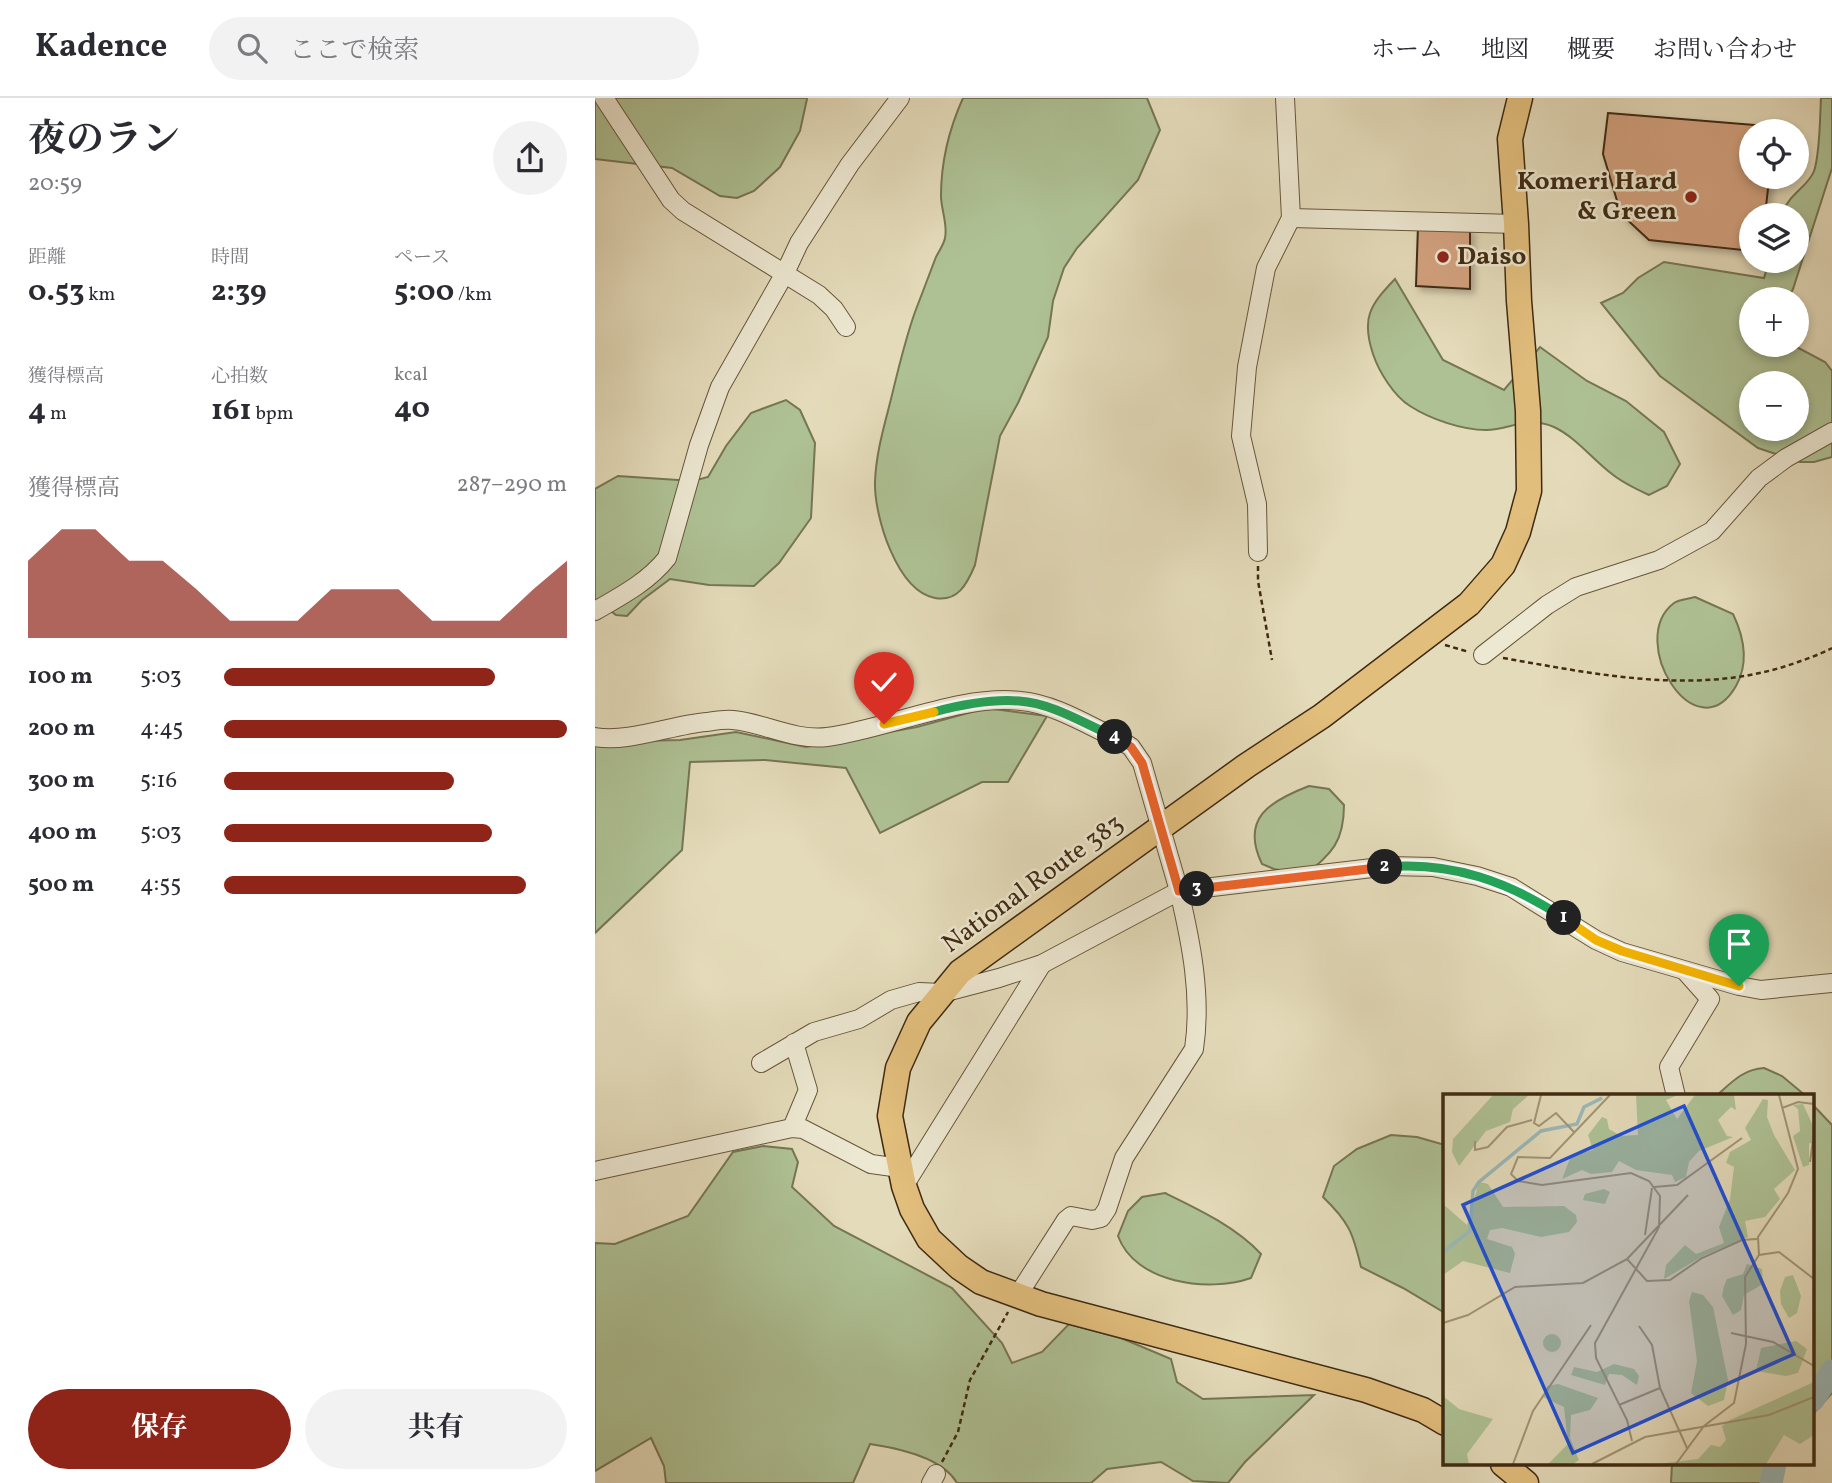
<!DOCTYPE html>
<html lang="ja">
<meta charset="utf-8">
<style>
:root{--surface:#fff;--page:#f2f2f3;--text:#2b2b33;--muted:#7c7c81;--line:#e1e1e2;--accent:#8f2418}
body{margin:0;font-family:Vollkorn,"Noto Serif JP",serif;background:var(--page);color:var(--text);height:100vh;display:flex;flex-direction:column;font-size:26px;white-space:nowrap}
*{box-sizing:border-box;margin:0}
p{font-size:23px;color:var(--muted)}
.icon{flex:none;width:38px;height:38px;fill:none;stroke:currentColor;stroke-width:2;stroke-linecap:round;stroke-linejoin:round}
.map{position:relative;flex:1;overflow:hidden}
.drawer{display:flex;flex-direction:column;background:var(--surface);width:595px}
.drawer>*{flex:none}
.tools{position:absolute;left:1144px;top:21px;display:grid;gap:14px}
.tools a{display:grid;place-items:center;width:70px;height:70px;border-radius:50%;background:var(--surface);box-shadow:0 4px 10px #0003;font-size:35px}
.pin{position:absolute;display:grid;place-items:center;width:60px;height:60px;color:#fff;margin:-72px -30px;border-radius:50% 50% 50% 0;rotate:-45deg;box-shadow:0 0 7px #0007}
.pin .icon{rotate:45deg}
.km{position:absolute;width:35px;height:35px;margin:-18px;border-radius:50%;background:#222;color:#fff;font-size:19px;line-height:35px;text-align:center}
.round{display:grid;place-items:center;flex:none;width:74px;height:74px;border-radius:37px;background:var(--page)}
.summary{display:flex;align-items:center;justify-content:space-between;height:119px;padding:0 28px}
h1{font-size:38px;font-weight:700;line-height:52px}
.stats{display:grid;grid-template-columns:repeat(3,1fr);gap:10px;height:119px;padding:7px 28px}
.stats div{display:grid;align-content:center}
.stats b{font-size:30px;font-weight:700}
.stats small{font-size:19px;font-weight:400}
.stats p{font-size:19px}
.chart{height:196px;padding:14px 28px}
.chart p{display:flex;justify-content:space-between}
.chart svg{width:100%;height:126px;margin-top:7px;fill:var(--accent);opacity:.7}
.primary-button{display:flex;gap:14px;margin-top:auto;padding:14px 28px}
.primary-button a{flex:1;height:80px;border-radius:42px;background:var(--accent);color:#fff;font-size:28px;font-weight:700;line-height:80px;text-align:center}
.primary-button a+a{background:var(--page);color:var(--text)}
ul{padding:0 28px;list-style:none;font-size:23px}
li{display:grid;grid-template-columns:112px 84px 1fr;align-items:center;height:52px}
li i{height:18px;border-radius:9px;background:var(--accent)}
header{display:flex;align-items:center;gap:42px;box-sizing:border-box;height:98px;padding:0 35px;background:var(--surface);border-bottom:2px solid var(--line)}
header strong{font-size:33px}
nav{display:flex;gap:38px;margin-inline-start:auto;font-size:24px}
.search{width:490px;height:63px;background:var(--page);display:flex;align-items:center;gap:18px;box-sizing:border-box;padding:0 24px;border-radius:38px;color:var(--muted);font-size:26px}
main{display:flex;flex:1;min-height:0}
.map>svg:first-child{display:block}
</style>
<header>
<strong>Kadence</strong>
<div class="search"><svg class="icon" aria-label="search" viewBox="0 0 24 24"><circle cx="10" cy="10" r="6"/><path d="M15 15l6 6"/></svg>ここで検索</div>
<nav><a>ホーム</a><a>地図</a><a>概要</a><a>お問い合わせ</a></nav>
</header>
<main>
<section class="drawer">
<div class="summary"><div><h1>夜のラン</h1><p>20:59</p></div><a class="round"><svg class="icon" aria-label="share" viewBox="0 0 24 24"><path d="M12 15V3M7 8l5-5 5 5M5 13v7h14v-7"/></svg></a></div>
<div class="stats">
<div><p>距離</p><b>0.53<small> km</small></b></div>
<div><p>時間</p><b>2:39</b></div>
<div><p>ペース</p><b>5:00<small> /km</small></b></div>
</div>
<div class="stats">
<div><p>獲得標高</p><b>4<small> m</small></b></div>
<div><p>心拍数</p><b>161<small> bpm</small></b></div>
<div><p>kcal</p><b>40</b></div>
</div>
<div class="chart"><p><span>獲得標高</span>287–290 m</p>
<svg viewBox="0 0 160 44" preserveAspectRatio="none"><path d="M0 44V17L10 6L20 6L30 17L40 17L50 27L60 38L70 38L80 38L90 27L100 27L110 27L120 38L130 38L140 38L150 27L160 17V44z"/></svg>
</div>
<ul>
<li><b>100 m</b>5:03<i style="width:79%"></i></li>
<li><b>200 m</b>4:45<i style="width:100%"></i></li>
<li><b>300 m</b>5:16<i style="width:67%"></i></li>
<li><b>400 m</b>5:03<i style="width:78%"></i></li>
<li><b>500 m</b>4:55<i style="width:88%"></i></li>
</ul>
<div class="primary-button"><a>保存</a><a>共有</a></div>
</section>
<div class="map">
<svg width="1237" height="1385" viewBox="0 0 1237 1385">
<defs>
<filter id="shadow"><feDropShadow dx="4" dy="4" stdDeviation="3.5" flood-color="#0004"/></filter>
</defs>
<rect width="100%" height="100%" fill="#e4dbba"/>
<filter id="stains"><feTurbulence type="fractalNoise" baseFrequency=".00286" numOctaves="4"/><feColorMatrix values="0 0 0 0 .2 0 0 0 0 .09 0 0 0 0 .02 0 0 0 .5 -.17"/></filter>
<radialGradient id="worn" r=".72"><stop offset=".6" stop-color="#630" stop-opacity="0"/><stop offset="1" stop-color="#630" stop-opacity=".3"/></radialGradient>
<g fill="#aec194" stroke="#767653" stroke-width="2" fill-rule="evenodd">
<polygon points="0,0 212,0 212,1 205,33 185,69 159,93 142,100 125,98 77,70 0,61"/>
<path d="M368,0H552L565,32L543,82L482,150L469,170L458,203L453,239L423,305L405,338L380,467C372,486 363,504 340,500C302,493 279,418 280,384C281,355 289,329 296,301C303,272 310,242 320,214C327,196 334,177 341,159C344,153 349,146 350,140C353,127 346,111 346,98C346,64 354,31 368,0Z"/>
<path d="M1226,0H1237V70L1198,191L1193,201H1157V247H1198L1230,264L1237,273V359L1219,364H1205L1163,350L1065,278L1006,205L1028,195L1043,180L1069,164L1169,180L1174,163H1202V117H1187C1192,97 1213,89 1219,73C1225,56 1225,18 1226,0ZM1157,285H1202V331H1157Z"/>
<path d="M800,181L848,262L909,292L945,249L992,283L1031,303L1069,334L1085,366L1072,388L1054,397C1041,391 1028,385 1017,376C997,361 982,340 959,329C930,317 916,332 891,332C867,332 835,321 815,308C799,298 784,274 778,256C766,220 775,207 800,181Z"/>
<polygon points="191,302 205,312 220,345 216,420 184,465 159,488 114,487 75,481 47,502 32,518 21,517 0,501 0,391 23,378 98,383 113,379 131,348 156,315"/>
<path d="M1100,499L1138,516C1149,539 1154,565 1141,588C1101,657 1030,542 1079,505C1084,501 1094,501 1100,499Z"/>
<polygon points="391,610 452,618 413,684 387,684 285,735 251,670 170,662 95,664 87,752 0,835 0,644 85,642 141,634 211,649 322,629"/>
<path d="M714,688L734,691L749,707C749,744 737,755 710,777L679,771L667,766C645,720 675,703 714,688Z"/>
<path d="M1169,970L1187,978L1211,998H1121C1136,985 1148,971 1169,970Z"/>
<polygon points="1218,1007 1237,1027 1237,1295 1218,1316"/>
<path d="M796,1037L822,1039L850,1047V1215L808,1190L766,1169C758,1135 754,1124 728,1099L739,1068L762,1051Z"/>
<path d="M168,1048L197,1051L203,1064L197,1089L239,1128L357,1190L407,1245L417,1265L447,1254L474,1226L526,1240L576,1261L582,1284L608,1301L719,1297L650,1364L633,1385L598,1383L566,1364L512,1371L496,1385H362C348,1360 302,1350 275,1346L258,1385H71L69,1368L56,1340L0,1373V1145L20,1146L93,1118L138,1054Z"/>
<path d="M570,1095C603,1111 641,1129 666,1156L656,1180C613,1195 540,1185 523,1138L533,1113L547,1099Z"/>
<polygon points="1077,1366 1186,1366 1175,1385 1076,1385"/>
</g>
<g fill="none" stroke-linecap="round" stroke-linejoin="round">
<g stroke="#9ab8ba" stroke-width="23">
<polyline points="1218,1302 1237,1273"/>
<polyline points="1176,1385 1180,1366"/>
</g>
</g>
<g fill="#d2a17e" stroke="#3f2a12" stroke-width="2" filter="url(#shadow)">
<polygon points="1013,15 1195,30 1195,33 1157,33 1157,79 1185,79 1174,82 1170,117 1157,117 1157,153 1054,142 1026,116 1008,56"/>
<polygon points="823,128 875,131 875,191 821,188"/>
</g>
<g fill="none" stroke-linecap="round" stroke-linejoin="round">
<g stroke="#68563c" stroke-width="20">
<g id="minor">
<polyline points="9,0 76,102 88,113 224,197 239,211 251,229"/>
<polyline points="696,120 921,126"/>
<polyline points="663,454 662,406 646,338 652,269 671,170 696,120 690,0"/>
<path d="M0,513C26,498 53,484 72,460L104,347L125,289L190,175L204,145L255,66L305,0"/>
<polyline points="888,557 952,507 981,489 1064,462 1117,433 1164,380 1191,360 1237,334"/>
<path d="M0,639C33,645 77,627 111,624C119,623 129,621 138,622C170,625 199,643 232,639C292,631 366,596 426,603C460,606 494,628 525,642L536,649L547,665L584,793L794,768L838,769L882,778L916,789L1001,842L1027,854L1144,888L1166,892L1237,885"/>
<path d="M166,965L219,934L264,921L296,902L324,894L347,895L404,880L447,866L584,793C596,844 607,898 599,951L529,1060L512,1111L506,1120L497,1122L476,1118L471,1122L423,1197"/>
<polyline points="1081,998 1074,969 1115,901 1091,874"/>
<polyline points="197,1030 213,992 199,945"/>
<polyline points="0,1073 197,1030 208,1031 276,1066 305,1070"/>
<polyline points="309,1088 447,866"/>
<polyline points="336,1385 341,1376"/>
</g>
</g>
<g stroke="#3f2a12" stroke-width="27">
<g id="highway">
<polyline points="850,1325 828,1312 771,1292 446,1206 386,1184 364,1169 334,1141 317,1111 309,1088 295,1018 303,970 324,924 365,874 651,668 727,618 874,506 908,467 923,434 934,393 933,313 924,203 921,126 915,41 925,0"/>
<polyline points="908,1366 931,1385"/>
</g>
</g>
<g stroke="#3f2a12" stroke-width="2.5" stroke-dasharray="5 3.5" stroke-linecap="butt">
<polyline points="663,468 663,483 677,562"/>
<polyline points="850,547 874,554"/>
<path d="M908,560C1006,577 1107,599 1203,564C1214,560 1226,556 1237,550"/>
<polyline points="347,1364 363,1334 375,1282 413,1214"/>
</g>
<use href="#minor" stroke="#ede8d2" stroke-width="18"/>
<use href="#highway" stroke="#e2be7d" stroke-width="24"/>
</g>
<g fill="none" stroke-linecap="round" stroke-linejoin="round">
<g stroke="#fff" stroke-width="14">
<polyline id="split-1" points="969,820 1001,842 1027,853 1144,888"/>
</g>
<g stroke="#fff" stroke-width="14">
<path id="split-2" d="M790,769C857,763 914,784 969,820"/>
</g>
<g stroke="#fff" stroke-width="14">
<polyline id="split-3" points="602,791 790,769"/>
</g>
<g stroke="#fff" stroke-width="14">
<polyline id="split-4" points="520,639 536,649 547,665 584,793 602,791"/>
</g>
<g stroke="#fff" stroke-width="14">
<path id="split-5" d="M339,614C365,607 397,601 424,603C457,605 490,626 520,639"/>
</g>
<g stroke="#fff" stroke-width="14">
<polyline id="split-6" points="289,626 339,614"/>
</g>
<use href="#split-1" stroke="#f5b400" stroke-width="9"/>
<use href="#split-2" stroke="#22a559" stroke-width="9"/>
<use href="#split-3" stroke="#f0652b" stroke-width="9"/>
<use href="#split-4" stroke="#f0652b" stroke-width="9"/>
<use href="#split-5" stroke="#22a559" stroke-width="9"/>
<use href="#split-6" stroke="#f5b400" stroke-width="9"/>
</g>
<g fill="#8f2418" stroke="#ede8d2" stroke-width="2.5">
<circle cx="1096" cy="99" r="7"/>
<circle cx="848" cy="159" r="7"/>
</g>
<g text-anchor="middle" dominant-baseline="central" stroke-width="5" stroke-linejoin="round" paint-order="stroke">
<g font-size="26" font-weight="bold" fill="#3f2a12" stroke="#ede8d2" text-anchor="end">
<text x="1082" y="84">Komeri Hard<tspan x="1082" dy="30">&amp; Green</tspan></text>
<text x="862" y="159" text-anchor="start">Daiso</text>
</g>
<g font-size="26" fill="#3f2a12" stroke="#ede8d2">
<text transform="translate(438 786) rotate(-36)">National Route 383</text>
</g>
</g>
<g transform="translate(848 996)">
<rect width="371" height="371" fill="#e4dbba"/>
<path d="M50,1H86L70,15L67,28L43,37L16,72L9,58L10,45ZM193,1H235L223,6L234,25L252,1H291L293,16L288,13L275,26L284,42L290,43L256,57L246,68L243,83L232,88L229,81L193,76L176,67L169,78L148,80L139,76L119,85L128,62L150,56L145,41L159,23L164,25L166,35L178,42L195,41ZM320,5L325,6L324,23L331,41L352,76L331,95L337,105L322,123L302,127L305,143L262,161L221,185L223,171L242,151L253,160L281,149L276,133L287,105L291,73L283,69L287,58L308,46L302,34ZM360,10L371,34V50L366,49V71L360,73L350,42L357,37L355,15L350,11ZM36,88L45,90L60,113L121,112L133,121L134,128L126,138L98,143L59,134L47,136L44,145L69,153L72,160L67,179L20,167L0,181V110L24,131ZM161,95L167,98L162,110L140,106L142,100ZM304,170L319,175L320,190L301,201L298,216L290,221L279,202L281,192L284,185L300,180ZM350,181L358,202L354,219L346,224L338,210L337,197L342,183ZM249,198L260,201L270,213L285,286L281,306L265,312L248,299L254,267L246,207ZM100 249a9 9 0 1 1 18 0a9 9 0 1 1-18 0ZM353,247L364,255L355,279L343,282L313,277L318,254ZM171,270L191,275L196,282L194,291L179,281L166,280L162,291L128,281L131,273L154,278ZM371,288V341L357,350L341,341L323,370H215L255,365L268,351L277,353L283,346L279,332L287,326ZM115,290L155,304L147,316L128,321L127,344L136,366L130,370H105L125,350L121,313L100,303L104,292ZM0,302L16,315L50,325L24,360L26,370H0Z" fill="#aec194"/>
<path fill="none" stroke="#9ab8ba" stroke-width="3.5" d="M0,158L27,137L30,97L36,88L98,37L134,30L141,13L159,4"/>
<path fill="none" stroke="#a29477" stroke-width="2" d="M98,1L91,29L96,32L113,19L131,38M167,1L107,64L75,63L68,80L75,87L99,91L188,79L206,87L217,102L216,133L152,249L153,264L184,326L189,347M339,14L355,8L371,10M32,47V56L45,53L64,33L89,26M367,68L371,39M211,93L234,91L299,44M202,141L209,94M316,161L315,143L345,99L355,75L336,1M184,165L245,101M0,229L25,221L72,193L140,189L184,165L204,187L227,186L259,164L299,146L314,145M196,232L209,251L217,294L244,354M288,239L330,248L371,272M176,311L217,294M70,370L90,317L148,231M149,370L202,343L326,321L371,303M233,370L261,332L291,309L303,250L302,183L316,161L336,158L371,185"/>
<path fill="#1d4ed8" fill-opacity="0.15" stroke="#1d4ed8" stroke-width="3.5" d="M241,12L351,260L130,359L20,111Z"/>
<rect width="371" height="371" fill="none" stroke="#3f2a12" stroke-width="3.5"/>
</g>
<rect width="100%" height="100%" filter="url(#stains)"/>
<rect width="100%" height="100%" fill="url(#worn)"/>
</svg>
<div class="tools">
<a><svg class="icon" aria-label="locate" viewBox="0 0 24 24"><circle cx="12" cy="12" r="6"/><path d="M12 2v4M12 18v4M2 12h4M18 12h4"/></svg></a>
<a><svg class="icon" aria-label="layers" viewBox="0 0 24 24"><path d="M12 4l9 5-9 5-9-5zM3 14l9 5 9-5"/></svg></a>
<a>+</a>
<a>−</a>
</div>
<div class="pin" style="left:1144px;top:888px;background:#1e9e55"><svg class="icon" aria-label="arrive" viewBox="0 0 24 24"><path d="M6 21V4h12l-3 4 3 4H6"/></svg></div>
<div class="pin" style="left:289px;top:626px;background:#d93025"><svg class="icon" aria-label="check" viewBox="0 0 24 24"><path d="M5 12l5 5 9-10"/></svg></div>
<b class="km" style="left:969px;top:820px">1</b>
<b class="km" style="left:790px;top:769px">2</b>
<b class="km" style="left:602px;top:791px">3</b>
<b class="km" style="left:520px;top:639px">4</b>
</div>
</main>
